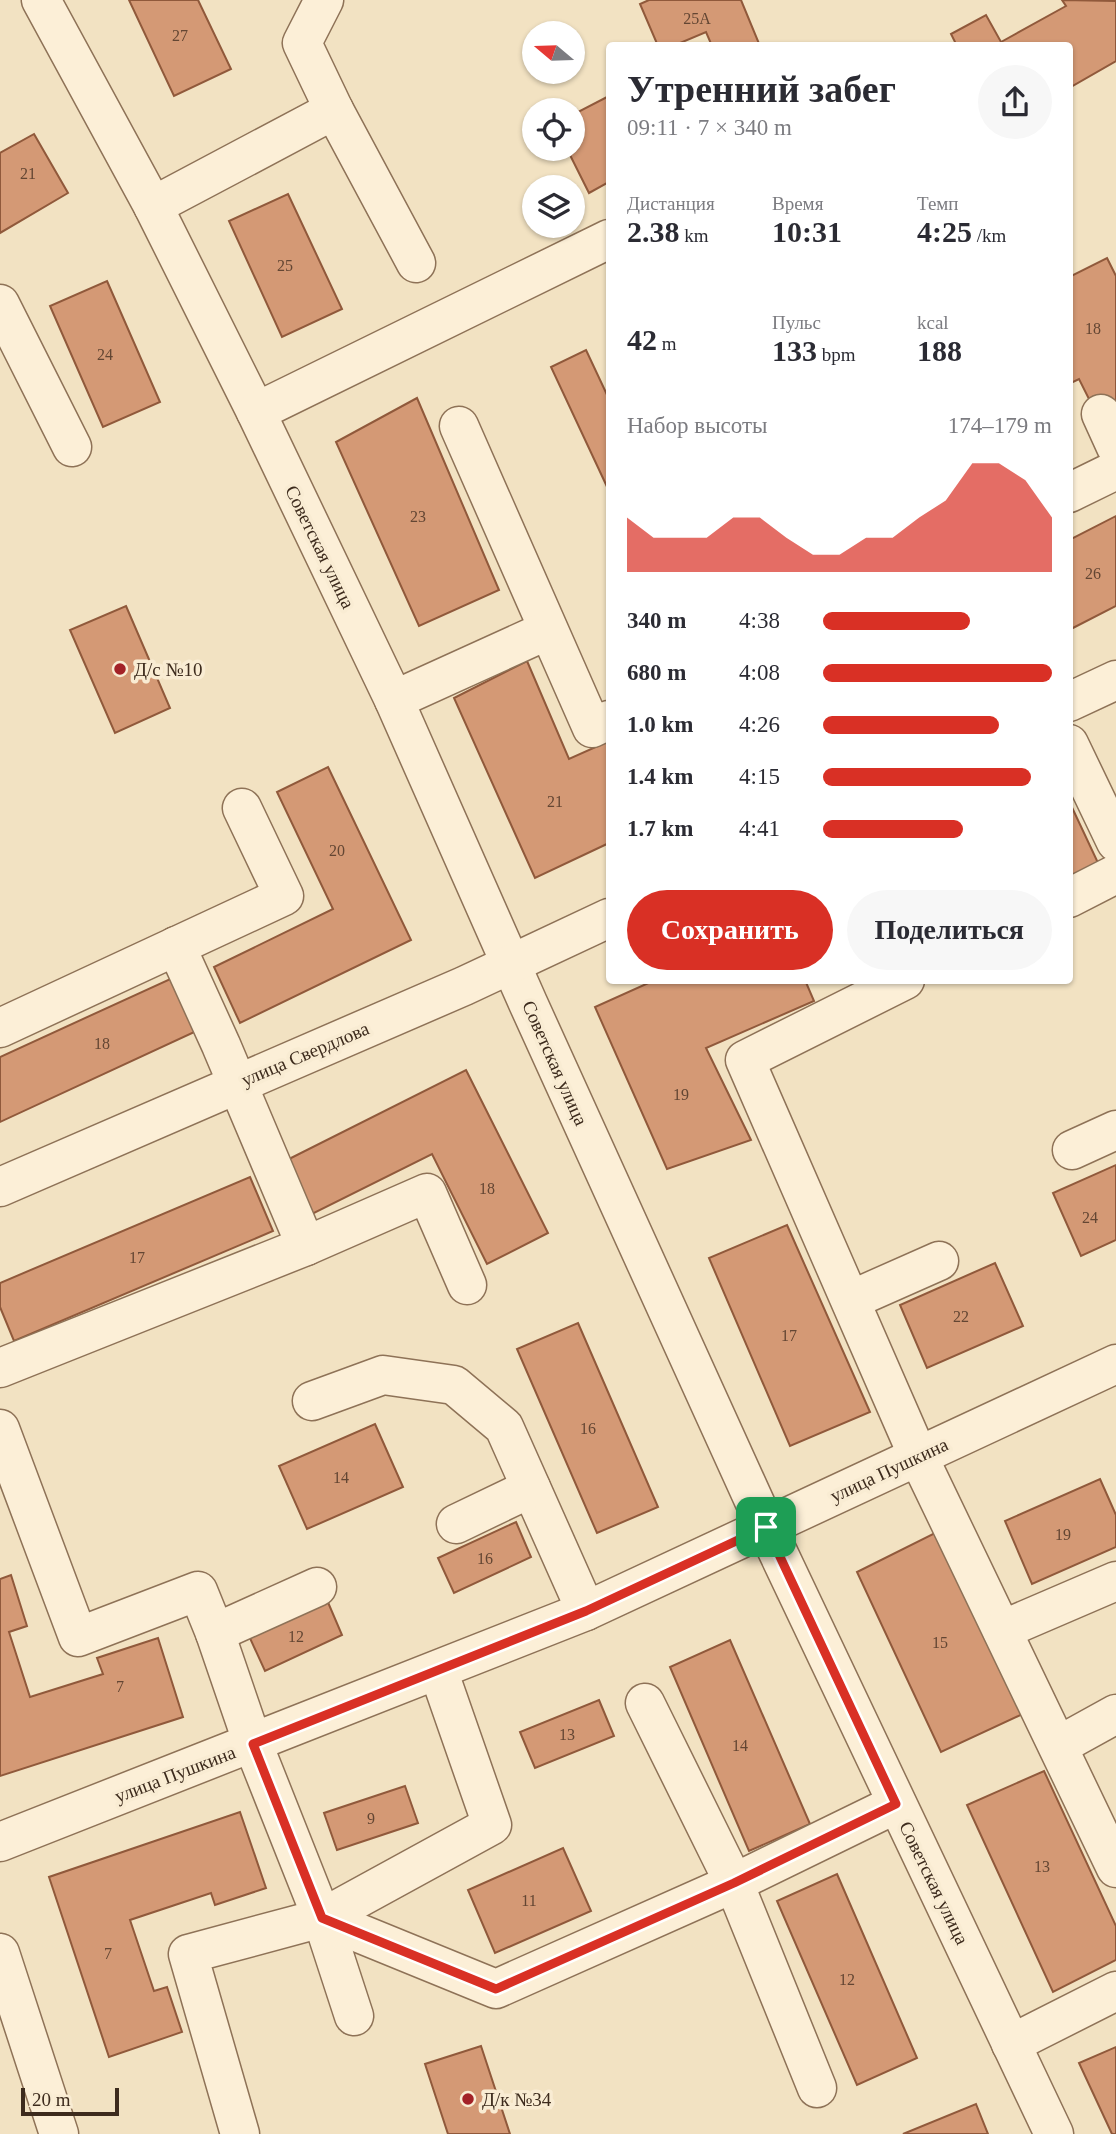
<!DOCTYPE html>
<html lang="ru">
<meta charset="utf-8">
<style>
:root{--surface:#fff;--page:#f7f7f7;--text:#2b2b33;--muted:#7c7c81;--accent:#d93025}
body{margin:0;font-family:"Times New Roman",serif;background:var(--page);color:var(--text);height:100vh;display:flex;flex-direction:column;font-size:26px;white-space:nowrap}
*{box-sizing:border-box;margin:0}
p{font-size:23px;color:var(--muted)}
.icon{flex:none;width:38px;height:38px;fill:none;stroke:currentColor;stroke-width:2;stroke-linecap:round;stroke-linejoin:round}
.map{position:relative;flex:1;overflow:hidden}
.details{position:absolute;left:606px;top:42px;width:467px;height:942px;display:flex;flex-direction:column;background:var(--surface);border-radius:7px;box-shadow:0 2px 5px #0004}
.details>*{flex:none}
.needle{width:46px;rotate:289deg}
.buttons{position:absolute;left:522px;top:21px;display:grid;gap:14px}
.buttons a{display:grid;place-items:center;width:63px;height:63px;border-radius:50%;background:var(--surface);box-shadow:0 2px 5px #0004;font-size:35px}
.scale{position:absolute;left:21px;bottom:18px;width:98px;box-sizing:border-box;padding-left:7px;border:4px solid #3d2b1d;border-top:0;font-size:19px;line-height:24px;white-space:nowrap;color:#3d2b1d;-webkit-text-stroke:5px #f9ecd3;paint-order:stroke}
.pin{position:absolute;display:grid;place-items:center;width:60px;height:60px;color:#fff;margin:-30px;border-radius:14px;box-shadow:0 4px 10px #0006}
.round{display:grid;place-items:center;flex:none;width:74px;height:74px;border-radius:37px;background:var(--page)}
.head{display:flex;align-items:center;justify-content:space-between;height:119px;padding:0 21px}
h1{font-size:38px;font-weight:800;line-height:52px}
.stats{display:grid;grid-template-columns:repeat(3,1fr);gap:10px;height:119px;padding:7px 21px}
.stats div{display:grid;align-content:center}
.stats b{font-size:30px;font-weight:800}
.stats small{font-size:19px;font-weight:400}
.stats p{font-size:19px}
.chart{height:196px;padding:14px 21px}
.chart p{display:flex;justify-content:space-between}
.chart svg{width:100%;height:126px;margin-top:7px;fill:var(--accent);opacity:.7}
.action{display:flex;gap:14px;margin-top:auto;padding:14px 21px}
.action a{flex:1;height:80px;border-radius:42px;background:var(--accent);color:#fff;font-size:28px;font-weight:800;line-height:80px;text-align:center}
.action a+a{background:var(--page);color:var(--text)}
ul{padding:0 21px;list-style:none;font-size:23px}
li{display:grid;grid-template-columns:112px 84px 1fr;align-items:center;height:52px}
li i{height:18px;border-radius:9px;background:var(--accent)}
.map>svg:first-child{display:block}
</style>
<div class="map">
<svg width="1116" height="2134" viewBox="0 0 1116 2134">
<rect width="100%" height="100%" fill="#f2e2c2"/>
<g fill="#d49975" stroke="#90593b" stroke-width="2">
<polygon points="129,0 198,0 231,69 174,96"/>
<polygon points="649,0 741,0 760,46 712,46 706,32 673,46 658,46 640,4"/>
<polygon points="1062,0 1116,1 1116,61 1069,88 1069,46 957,46 951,34 986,15 1001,42 1066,6"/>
<polygon points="609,96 609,182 589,193 567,149 572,149 572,115"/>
<polygon points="34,134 68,193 0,233 0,153"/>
<polygon points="288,194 342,309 282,337 229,221"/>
<polygon points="1107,258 1116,276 1116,408 1098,417 1079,379 1069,384 1069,277"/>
<polygon points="107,281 160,402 103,427 50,306"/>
<polygon points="586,350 609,399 609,491 551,367"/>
<polygon points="417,398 499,590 419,626 336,442"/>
<polygon points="1116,516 1116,606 1069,630 1069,540"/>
<polygon points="126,606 170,708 115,733 70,630"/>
<polygon points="527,661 569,759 609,741 609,843 535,878 454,698"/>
<polygon points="328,767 411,940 240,1023 214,967 333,909 277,792"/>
<polygon points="1069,801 1099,865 1069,879"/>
<polygon points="179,975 203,1028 0,1122 0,1057"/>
<polygon points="655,980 805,980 814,1001 706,1048 751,1140 667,1169 595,1007"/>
<polygon points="466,1070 548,1233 487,1264 432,1154 312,1214 285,1161"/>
<polygon points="1116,1165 1116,1240 1081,1256 1053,1193"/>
<polygon points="250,1177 273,1231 14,1341 0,1307 0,1283"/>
<polygon points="787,1225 870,1412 790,1446 709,1258"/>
<polygon points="995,1263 1023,1326 927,1368 900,1305"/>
<polygon points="578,1323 658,1507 597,1533 517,1349"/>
<polygon points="375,1424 403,1487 307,1529 279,1466"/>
<polygon points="1100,1479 1116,1515 1116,1547 1032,1584 1005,1521"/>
<polygon points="516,1522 531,1557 454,1593 438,1558"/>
<polygon points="935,1533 1027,1712 941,1752 857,1572"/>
<polygon points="11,1575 27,1626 9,1632 30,1697 103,1674 97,1658 158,1638 183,1717 0,1776 0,1579"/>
<polygon points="327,1600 342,1635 265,1671 249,1636"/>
<polygon points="730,1640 810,1824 749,1851 670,1667"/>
<polygon points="599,1700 614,1736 535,1768 520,1732"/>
<polygon points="1044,1771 1116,1926 1116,1960 1053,1992 967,1805"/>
<polygon points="405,1786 418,1823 337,1850 324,1813"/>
<polygon points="240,1812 266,1888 215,1905 211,1893 130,1920 154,1991 167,1987 182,2032 109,2057 49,1877"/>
<polygon points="563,1848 591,1911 495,1953 468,1890"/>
<polygon points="837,1874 917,2058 857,2085 777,1901"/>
<polygon points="481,2046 510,2134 448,2134 425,2064"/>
<polygon points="1116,2047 1116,2134 1112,2134 1079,2063"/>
<polygon points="976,2104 988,2134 903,2134"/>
</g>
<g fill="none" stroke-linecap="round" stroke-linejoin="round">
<g stroke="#8e7257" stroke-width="41">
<g id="minor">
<polyline points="41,0 153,206 256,412 394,700 528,1003 766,1527 1054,2134"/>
<polyline points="324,0 302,43 334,110 416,263"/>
<polyline points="153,206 334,110"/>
<polyline points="0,304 72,447"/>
<polyline points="256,412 609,239"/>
<polyline points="1101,414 1116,447"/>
<polyline points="459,426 592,728 609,720"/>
<polyline points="1069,493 1116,470"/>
<polyline points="394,700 548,630"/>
<polyline points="1069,702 1116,680"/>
<polyline points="1069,744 1116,842"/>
<polyline points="1069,898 1116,874"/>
<polyline points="176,946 221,1045 306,1246"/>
<polyline points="905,980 745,1060 918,1456 1116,1868"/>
<polyline points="0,1028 284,896 242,808"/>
<polyline points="1072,1150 1116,1130"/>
<polyline points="0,1187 464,986 609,918"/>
<polyline points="851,1300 939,1261"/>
<polyline points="0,1368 306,1246 427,1193 467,1285"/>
<polyline points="312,1401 383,1375 454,1385 504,1427 586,1611"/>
<polyline points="0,1429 78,1637 198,1591 215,1633 317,1587"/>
<polyline points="456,1524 531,1488"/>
<polyline points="1002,1630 1116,1581"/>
<polyline points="215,1633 253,1744 322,1918 496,1989 734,1883 896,1804"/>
<polyline points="645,1703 734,1883 817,2088"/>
<polyline points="1058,1746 1116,1714"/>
<polyline points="0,1842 586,1611 1116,1364"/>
<polyline points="322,1918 354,2016"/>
<polyline points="0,1953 59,2134"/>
<polyline points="1011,2044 1116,1991"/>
<polyline points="240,2134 188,1954 322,1918 492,1825 438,1670"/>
</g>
</g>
<use href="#minor" stroke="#fcefd7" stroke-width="38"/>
</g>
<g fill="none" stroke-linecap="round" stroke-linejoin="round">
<g stroke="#fff" stroke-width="14">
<polygon id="route" points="766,1527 896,1804 734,1883 496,1989 322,1918 253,1744 586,1611"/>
</g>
<use href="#route" stroke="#d93025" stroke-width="9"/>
</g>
<g fill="#a32227" stroke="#f9ecd3" stroke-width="2.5">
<circle cx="120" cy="669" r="7"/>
<circle cx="468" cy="2099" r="7"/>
</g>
<g text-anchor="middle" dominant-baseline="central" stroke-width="7" stroke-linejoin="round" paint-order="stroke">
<g font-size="16" fill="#634633">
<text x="697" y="18">25А</text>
<text x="180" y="35">27</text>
<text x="28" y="173">21</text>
<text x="285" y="265">25</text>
<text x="1093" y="328">18</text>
<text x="105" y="354">24</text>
<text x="418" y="516">23</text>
<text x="1093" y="573">26</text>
<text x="555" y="801">21</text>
<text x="337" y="850">20</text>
<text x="102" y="1043">18</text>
<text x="681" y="1094">19</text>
<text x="487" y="1188">18</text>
<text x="1090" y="1217">24</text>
<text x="137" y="1257">17</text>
<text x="961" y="1316">22</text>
<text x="789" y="1335">17</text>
<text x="588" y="1428">16</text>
<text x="341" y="1477">14</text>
<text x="1063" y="1534">19</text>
<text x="485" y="1558">16</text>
<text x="296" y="1636">12</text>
<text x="940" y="1642">15</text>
<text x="120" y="1686">7</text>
<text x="567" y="1734">13</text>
<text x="740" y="1745">14</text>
<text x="371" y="1818">9</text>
<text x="1042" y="1866">13</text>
<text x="529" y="1900">11</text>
<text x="108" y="1953">7</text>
<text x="847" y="1979">12</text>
</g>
<g font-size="19" fill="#3d2b1d" stroke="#f9ecd3">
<text transform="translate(320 547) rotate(64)">Советская улица</text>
<text transform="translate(305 1054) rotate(-23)">улица Свердлова</text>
<text transform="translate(555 1063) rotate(66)">Советская улица</text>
<text transform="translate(889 1470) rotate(-25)">улица Пушкина</text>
<text transform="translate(175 1774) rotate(-21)">улица Пушкина</text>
<text transform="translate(934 1883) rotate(64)">Советская улица</text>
</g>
<g font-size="19" fill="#3d2b1d" stroke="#f9ecd3" text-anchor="start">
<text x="134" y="669">Д/с №10</text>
<text x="482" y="2099">Д/к №34</text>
</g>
</g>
</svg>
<div class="buttons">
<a><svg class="needle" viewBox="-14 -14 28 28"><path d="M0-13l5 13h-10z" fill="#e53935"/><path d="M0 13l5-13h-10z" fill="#7c7c81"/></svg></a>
<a><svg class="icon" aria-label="locate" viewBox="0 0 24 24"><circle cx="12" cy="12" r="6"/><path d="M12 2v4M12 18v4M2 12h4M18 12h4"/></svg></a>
<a><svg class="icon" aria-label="layers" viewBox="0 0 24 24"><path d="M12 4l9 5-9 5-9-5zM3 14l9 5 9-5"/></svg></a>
</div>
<div class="scale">20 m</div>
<div class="pin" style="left:766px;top:1527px;background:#1e9e55"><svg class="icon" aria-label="arrive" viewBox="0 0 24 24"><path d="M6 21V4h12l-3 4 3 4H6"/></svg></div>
<section class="details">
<div class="head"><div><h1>Утренний забег</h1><p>09:11 · 7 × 340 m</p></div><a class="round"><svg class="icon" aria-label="share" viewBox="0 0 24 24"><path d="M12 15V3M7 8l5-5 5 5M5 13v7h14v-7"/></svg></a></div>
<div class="stats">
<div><p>Дистанция</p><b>2.38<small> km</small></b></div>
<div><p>Время</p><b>10:31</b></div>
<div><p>Темп</p><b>4:25<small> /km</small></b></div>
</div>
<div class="stats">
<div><b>42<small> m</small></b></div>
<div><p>Пульс</p><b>133<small> bpm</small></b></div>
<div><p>kcal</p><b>188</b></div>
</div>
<div class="chart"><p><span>Набор высоты</span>174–179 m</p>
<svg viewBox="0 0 160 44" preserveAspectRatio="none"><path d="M0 44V25L10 32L20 32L30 32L40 25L50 25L60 32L70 38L80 38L90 32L100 32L110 25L120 19L130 6L140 6L150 12L160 25V44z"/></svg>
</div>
<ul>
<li><b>340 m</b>4:38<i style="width:64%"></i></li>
<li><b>680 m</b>4:08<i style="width:100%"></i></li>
<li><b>1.0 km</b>4:26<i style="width:77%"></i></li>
<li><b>1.4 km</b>4:15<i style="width:91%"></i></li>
<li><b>1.7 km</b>4:41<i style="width:61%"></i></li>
</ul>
<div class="action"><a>Сохранить</a><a>Поделиться</a></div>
</section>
</div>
